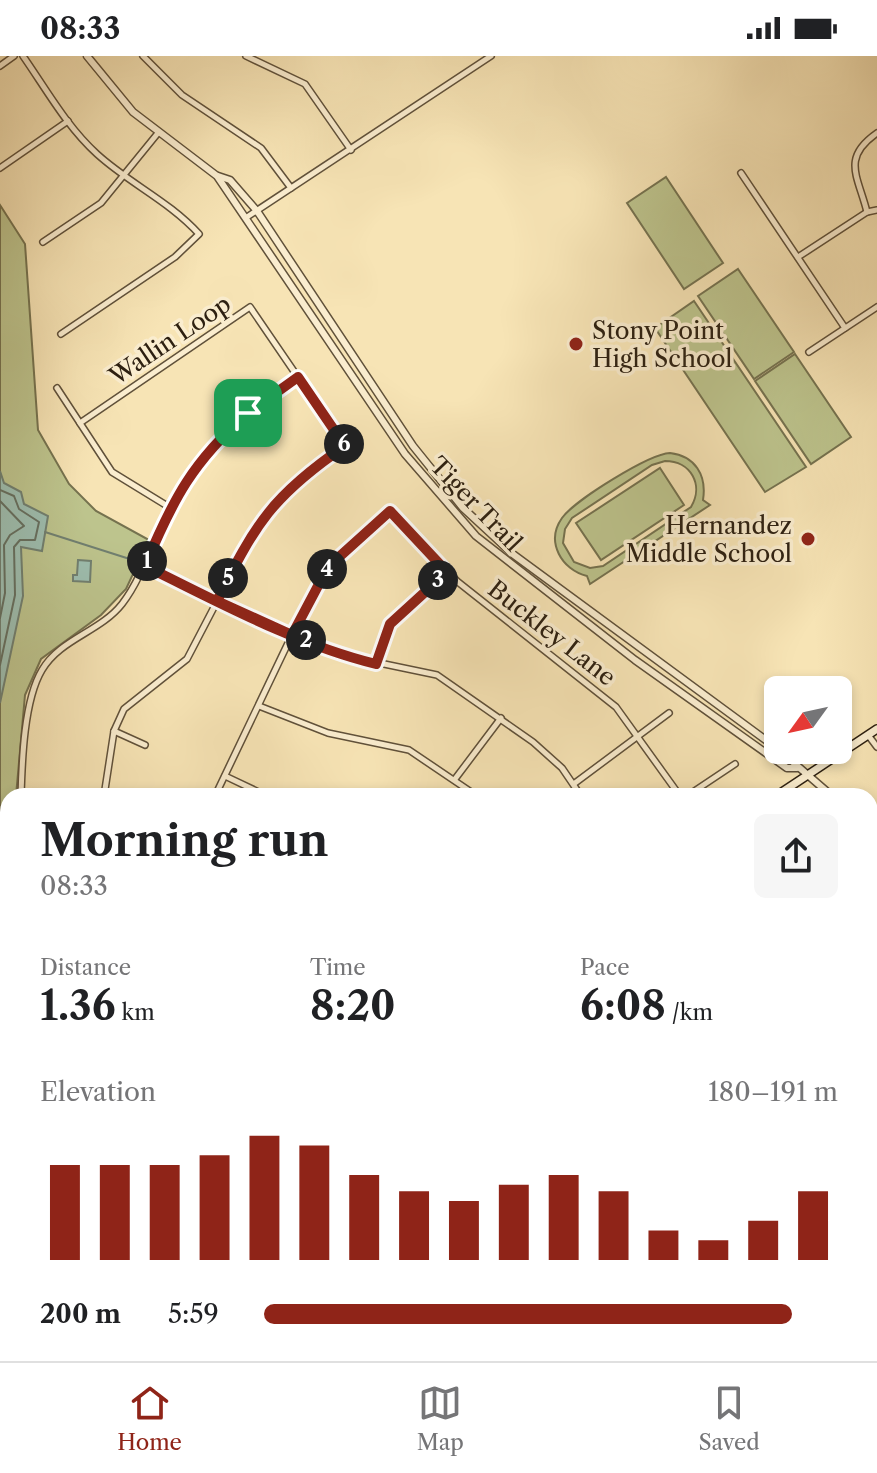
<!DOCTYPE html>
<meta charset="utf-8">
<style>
:root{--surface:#fff;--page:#f6f6f6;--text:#202124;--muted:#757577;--line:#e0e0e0;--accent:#8f2418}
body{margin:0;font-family:"Libre Caslon Text",serif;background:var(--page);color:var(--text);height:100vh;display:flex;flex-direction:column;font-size:30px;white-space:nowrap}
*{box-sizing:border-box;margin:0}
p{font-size:26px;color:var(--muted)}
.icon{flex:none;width:44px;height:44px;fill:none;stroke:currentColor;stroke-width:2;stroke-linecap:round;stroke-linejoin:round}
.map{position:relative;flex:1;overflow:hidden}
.details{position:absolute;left:0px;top:732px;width:878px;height:574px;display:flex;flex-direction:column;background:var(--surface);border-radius:24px 24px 0 0;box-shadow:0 4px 12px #0003}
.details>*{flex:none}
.needle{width:52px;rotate:237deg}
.tools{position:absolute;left:764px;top:620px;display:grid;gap:16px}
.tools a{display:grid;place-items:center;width:88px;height:88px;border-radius:12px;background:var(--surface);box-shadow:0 4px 12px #0003;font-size:40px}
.pin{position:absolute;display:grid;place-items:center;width:68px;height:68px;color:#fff;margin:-34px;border-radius:16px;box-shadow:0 4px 12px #0006}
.km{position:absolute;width:40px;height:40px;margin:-20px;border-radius:50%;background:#222;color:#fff;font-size:22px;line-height:40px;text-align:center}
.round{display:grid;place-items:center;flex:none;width:84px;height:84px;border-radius:12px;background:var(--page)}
.overview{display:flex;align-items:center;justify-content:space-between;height:136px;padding:0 40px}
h1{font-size:44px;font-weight:700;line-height:60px}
.stats{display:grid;grid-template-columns:repeat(3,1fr);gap:12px;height:136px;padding:8px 40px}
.stats div{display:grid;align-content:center}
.stats b{font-size:40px;font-weight:700}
.stats small{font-size:22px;font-weight:400}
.stats p{font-size:22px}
.chart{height:224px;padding:16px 40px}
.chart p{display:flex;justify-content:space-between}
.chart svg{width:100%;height:144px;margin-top:8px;stroke:var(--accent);stroke-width:6}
ul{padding:0 40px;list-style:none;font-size:26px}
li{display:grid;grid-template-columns:128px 96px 1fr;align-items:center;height:60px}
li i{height:20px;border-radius:10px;background:var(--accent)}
.status{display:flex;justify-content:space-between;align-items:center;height:56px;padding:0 40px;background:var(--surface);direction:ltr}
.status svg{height:22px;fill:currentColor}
.tabs{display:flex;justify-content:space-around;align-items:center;height:112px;border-top:2px solid var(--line);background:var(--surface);font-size:22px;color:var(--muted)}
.tabs a{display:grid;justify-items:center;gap:4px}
.tabs .active{color:var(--accent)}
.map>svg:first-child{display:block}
</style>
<div class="status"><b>08:33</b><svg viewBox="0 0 49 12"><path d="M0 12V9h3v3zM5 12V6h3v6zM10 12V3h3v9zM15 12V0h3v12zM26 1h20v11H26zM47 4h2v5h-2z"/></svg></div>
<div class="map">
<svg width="877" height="1305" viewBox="0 0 877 1305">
<rect width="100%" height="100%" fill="#f7e4b5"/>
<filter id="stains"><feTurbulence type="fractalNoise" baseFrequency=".0025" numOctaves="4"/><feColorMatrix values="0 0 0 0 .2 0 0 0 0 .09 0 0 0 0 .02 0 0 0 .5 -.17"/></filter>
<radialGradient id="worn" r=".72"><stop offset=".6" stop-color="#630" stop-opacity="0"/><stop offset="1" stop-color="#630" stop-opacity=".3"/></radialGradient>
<g fill="#bdc48d" stroke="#75724f" stroke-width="2" fill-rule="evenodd">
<polygon points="666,121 723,207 684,233 627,147"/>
<polygon points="0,149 25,188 38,374 69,428 96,455 149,484 126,533 101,559 41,603 25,639 16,740 8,740 8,918 0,912"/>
<polygon points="738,213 794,296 754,323 698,240"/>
<polygon points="694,245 806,411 765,436 655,272"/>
<polygon points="795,298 851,381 811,408 755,325"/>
<path d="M670,397C695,400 707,419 703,444L710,449L590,528L587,520C562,514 545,486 562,462C575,444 649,398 670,397ZM665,405C691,405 704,429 691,451L603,510L590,512L574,506L563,487L565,473L572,462L652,409Z"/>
<polygon points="660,412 684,449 601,504 576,467"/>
<polygon points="877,1049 877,1177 870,1186 870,1058"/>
<polygon points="345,1298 438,1298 434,1305 343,1305"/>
</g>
<g fill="#9dbeb0" stroke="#707f70" stroke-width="2">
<polygon points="0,415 4,427 21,436 24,448 48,460 42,495 21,491 23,540 0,647"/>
<polygon points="78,504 91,505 90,526 73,525 73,519 77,519"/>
</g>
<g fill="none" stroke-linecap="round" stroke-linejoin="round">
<g stroke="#656f60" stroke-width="2">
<polyline points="0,434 14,440 19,453 39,466 35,484 20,484 14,491 15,539 0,609"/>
<polyline points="0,445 24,470 10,479 4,489 5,537 0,562"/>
</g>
<polyline stroke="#707f70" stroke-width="2" points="45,476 136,505"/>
<polyline stroke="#9dbeb0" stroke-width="11" points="373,1305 374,1298"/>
<g stroke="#60513a" stroke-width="8">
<g id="minor">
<path d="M23,0C46,33 67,71 97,98C130,128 169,145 199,178L175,201L61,278"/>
<polyline points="143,0 182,39 261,92 291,132"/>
<polyline points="246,0 305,28 351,94"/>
<polyline points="0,10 14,0"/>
<polyline points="0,112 68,65"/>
<polyline points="741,117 845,272"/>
<path d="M867,156C858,120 841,102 877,77"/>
<polyline points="247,161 491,0"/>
<polyline points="43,186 101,147 158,77"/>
<polyline points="798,201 867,156 877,154"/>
<polyline points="809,296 877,251"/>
<polyline points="57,332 112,416 169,451"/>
<polyline points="80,367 250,251 345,390 301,420 261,461 187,603 124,653 114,675 104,740"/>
<polyline points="145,510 341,599 437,619 533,686 562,712 581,740"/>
<polyline points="376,608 390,568 447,516"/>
<polyline points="259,650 328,677 409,694 477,740"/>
<polyline points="114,675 145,689"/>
<polyline points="868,679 877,691"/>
<polyline points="225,720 267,740"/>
<polyline points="455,723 501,662"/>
<polyline points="575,727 669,657"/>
<path d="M21,740C22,705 24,644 42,614C60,583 100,576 122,548C145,518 152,482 170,449C199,394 247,355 298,321"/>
<polyline points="215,740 311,539 328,511 390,455 416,486 458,526 616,651 680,740"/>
<polyline points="687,740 735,708"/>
<polyline points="870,897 877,902"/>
<polyline points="0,974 8,983"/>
<polyline points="870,993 877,984"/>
<polyline points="870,1285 877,1292"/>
<polyline points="558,1298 563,1305"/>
<polyline points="670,1298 676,1305"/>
<polyline points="778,1298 786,1305"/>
<polyline points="281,1305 286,1298"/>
<polyline points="487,1305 492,1298"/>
<polyline points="756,1305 763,1298"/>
</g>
</g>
<g stroke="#60513a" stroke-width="9">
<g id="tertiary">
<polyline points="87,0 133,56 217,120 405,398 476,480 635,604 787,712 797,712"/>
<polyline points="218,120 230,124 257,155 413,390 463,452 514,499 778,693"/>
<polyline points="779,694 832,740"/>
<polyline points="870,768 877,773"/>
</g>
</g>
<g stroke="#2d2011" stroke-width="10">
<g id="secondary">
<polyline points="776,740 877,673"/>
<polyline points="0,1117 8,1127"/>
<polyline points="196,1298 205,1305"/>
<polyline points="39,1305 42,1298"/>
</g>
</g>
<use href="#minor" stroke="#faedcf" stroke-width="5"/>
<use href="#tertiary" stroke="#faedcf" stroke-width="6"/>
<use href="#secondary" stroke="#faedcf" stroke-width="7"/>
</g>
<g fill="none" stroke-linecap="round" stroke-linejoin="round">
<g stroke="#fff" stroke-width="16">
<path id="route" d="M248,357C193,405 173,443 145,510C219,546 295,588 376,608L390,568L447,516L390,455L328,511L292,579L217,545C255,468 273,439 345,390L298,321L248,357"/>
</g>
<use href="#route" stroke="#8f2418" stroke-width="10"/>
</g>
<g fill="#8f2418" stroke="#faedcf" stroke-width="3">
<circle cx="576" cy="288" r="8"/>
<circle cx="808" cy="483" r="8"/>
</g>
<g text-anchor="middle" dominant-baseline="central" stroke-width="7" stroke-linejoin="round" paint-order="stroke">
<g font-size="24" fill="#2d2011" stroke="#faedcf" text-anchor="start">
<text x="592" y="274">Stony Point<tspan x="592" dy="28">High School</tspan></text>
<text x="792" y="469" text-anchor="end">Hernandez<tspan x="792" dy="28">Middle School</tspan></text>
</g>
<g font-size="24" fill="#2d2011" stroke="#faedcf">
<text transform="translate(170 284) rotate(-34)">Wallin Loop</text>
<text transform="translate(476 448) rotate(46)">Tiger Trail</text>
<text transform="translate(552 577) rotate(38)">Buckley Lane</text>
</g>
</g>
<rect width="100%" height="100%" filter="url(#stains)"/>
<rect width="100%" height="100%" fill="url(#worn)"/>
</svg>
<div class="tools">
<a><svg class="needle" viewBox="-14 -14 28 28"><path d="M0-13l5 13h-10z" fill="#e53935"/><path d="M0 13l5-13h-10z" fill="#757577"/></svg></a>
</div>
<div class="pin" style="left:248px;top:357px;background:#1e9e55"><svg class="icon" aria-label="arrive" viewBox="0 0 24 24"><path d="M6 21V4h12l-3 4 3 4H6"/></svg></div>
<b class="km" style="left:147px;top:505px">1</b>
<b class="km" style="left:306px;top:584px">2</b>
<b class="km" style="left:438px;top:524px">3</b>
<b class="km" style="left:327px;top:513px">4</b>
<b class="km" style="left:228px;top:522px">5</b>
<b class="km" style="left:344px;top:388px">6</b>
<section class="details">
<div class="overview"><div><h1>Morning run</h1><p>08:33</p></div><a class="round"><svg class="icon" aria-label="share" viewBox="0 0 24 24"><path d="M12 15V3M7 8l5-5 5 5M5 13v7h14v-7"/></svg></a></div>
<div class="stats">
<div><p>Distance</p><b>1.36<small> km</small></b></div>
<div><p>Time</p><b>8:20</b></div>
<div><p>Pace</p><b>6:08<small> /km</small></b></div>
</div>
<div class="chart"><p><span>Elevation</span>180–191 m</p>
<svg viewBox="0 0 160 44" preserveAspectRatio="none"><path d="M5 44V15M15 44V15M25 44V15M35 44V12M45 44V6M55 44V9M65 44V18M75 44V23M85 44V26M95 44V21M105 44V18M115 44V23M125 44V35M135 44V38M145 44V32M155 44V23"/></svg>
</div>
<ul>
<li><b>200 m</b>5:59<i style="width:92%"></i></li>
</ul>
</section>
</div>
<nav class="tabs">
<a class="active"><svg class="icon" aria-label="home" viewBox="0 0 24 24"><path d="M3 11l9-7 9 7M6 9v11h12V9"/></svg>Home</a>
<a><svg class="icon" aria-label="map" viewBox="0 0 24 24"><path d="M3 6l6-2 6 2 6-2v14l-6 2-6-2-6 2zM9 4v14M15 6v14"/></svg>Map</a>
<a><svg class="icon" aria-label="saved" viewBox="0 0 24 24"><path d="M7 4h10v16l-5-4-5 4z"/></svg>Saved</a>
</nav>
